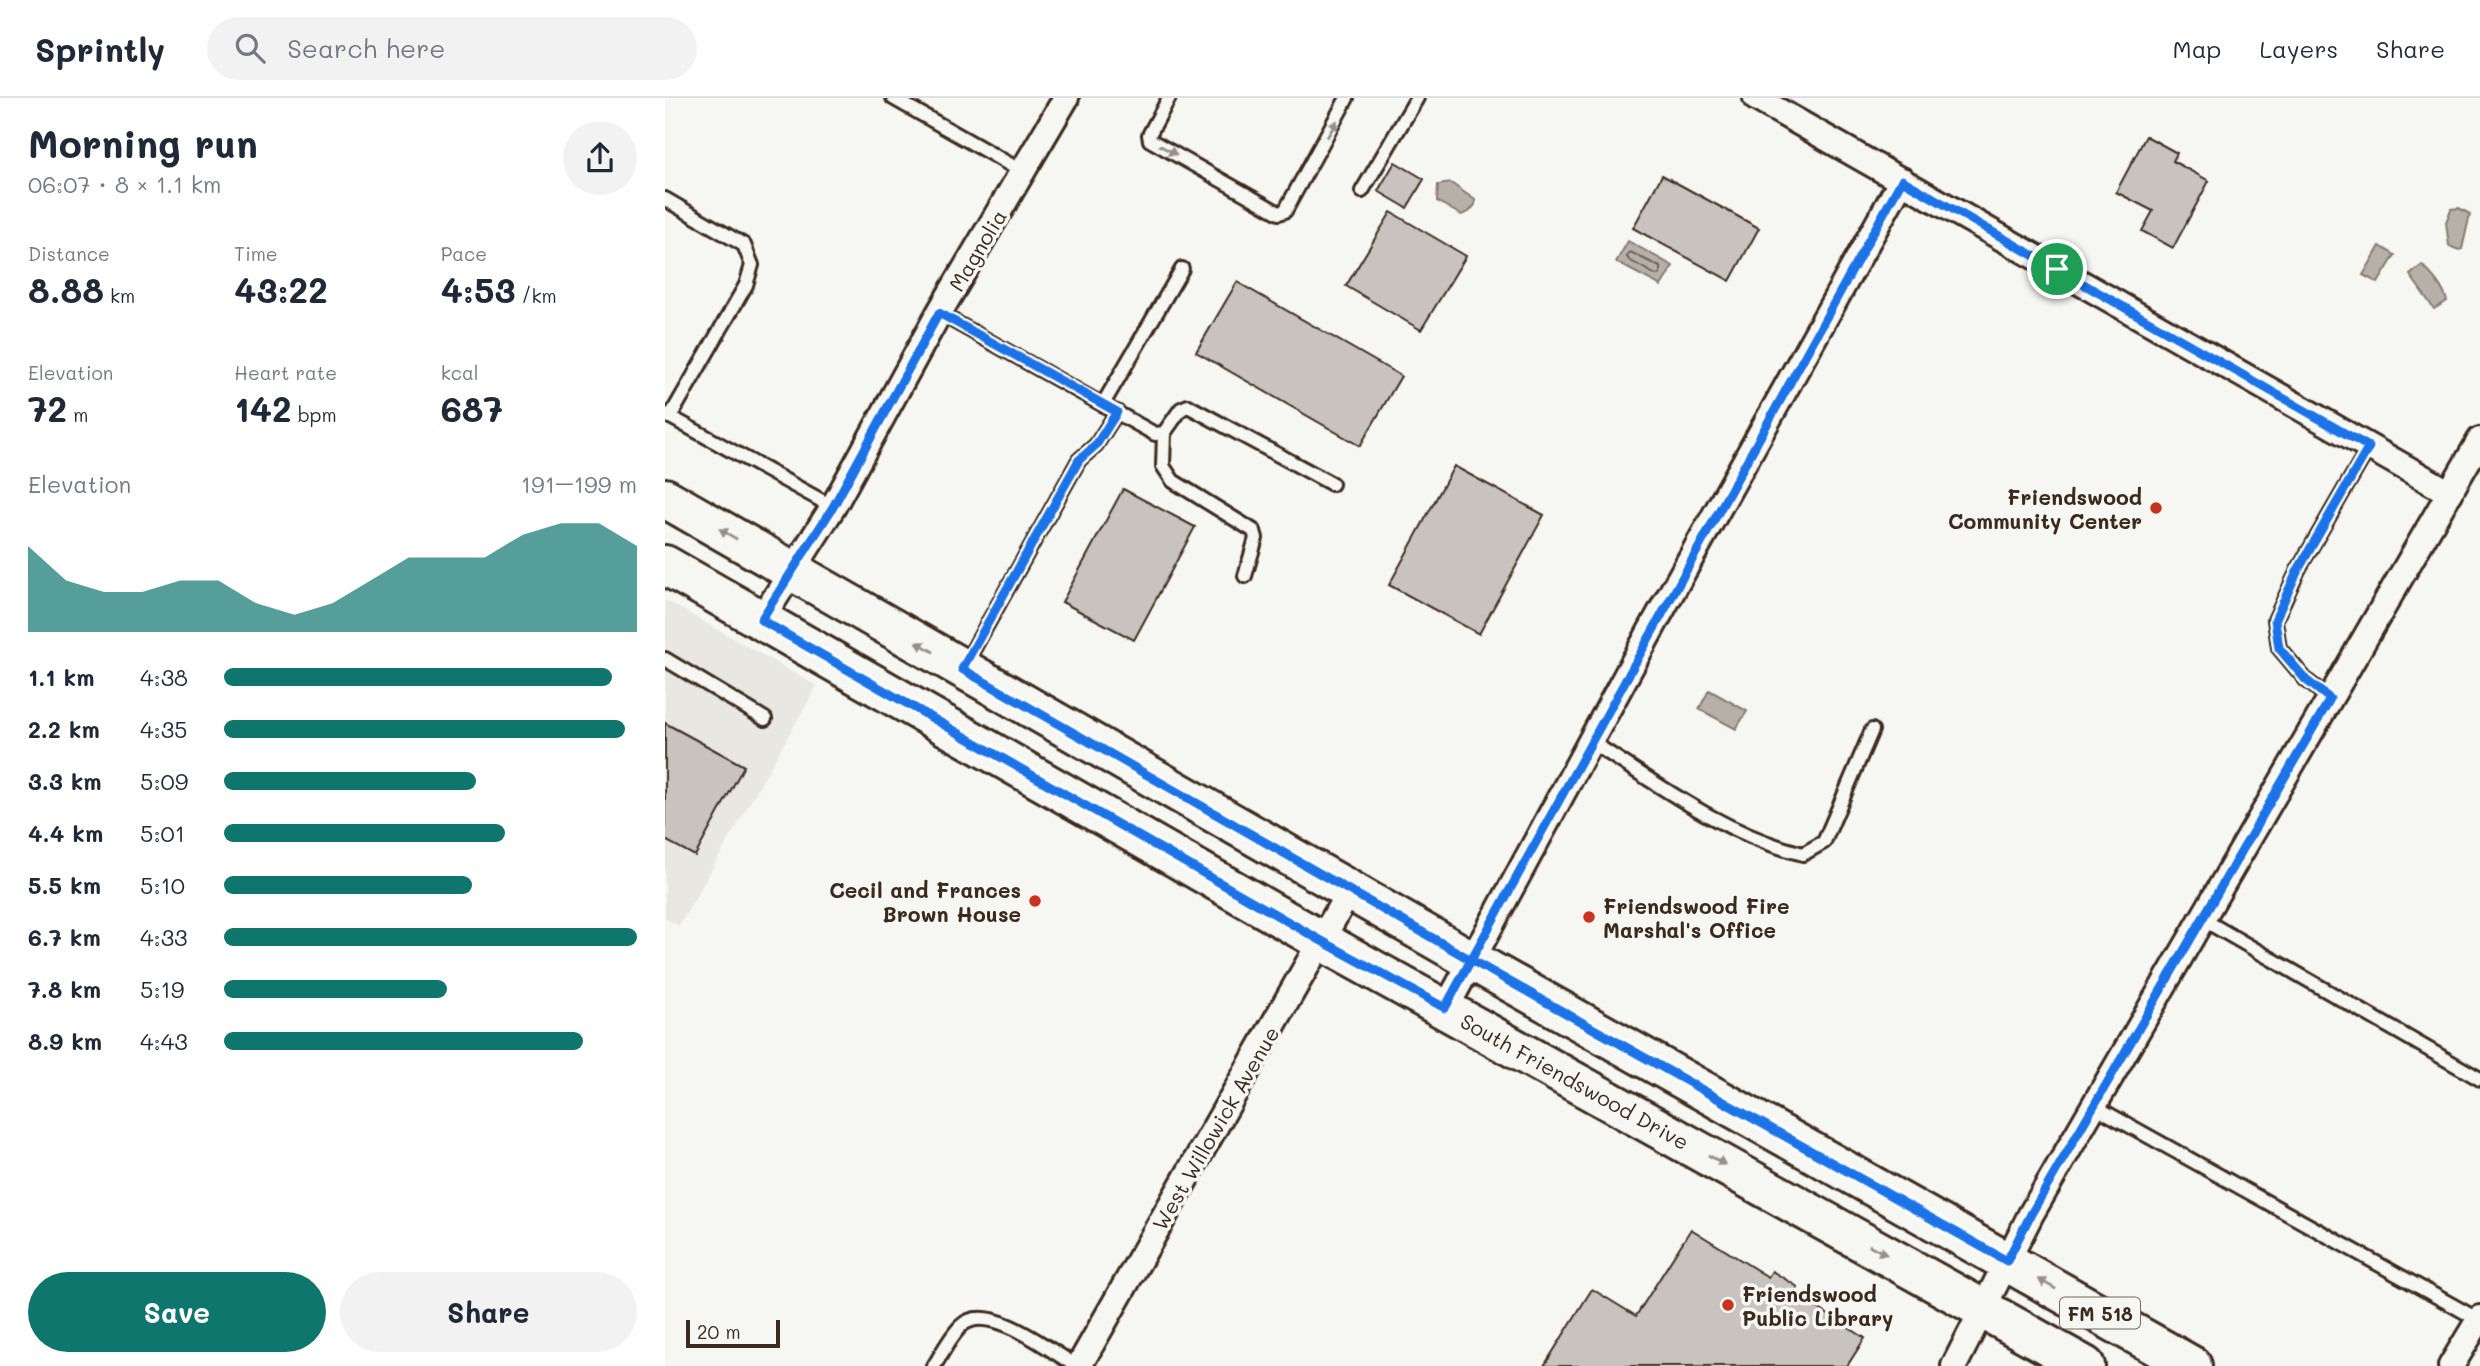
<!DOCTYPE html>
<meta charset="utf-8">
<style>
:root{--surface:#fff;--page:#f2f2f3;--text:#1f2937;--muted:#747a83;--line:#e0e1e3;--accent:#0f766e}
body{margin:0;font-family:Mali,sans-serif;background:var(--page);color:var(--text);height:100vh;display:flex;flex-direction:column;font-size:26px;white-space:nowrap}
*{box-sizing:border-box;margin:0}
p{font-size:23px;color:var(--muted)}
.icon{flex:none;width:38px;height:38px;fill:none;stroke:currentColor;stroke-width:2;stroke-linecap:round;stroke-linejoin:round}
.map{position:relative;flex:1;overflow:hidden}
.sheet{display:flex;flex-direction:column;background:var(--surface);width:665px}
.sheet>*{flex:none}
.scale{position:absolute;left:21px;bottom:18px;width:94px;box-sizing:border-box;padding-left:7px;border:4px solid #3b2a1e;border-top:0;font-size:19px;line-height:24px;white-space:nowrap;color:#3b2a1e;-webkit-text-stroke:5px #f6f6f2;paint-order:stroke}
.pin{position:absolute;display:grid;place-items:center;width:60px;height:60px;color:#fff;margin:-30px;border:4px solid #fff;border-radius:50%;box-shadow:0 2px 7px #0007}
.round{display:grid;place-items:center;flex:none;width:74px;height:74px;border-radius:37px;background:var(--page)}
.headline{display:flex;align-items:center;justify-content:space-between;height:119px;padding:0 28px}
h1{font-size:38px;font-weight:700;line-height:52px}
.stats{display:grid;grid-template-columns:repeat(3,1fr);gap:10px;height:119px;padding:7px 28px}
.stats div{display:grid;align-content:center}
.stats b{font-size:35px;font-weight:700}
.stats small{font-size:19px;font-weight:400}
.stats p{font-size:19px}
.chart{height:196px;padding:14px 28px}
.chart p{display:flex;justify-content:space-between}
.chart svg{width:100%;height:126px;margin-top:7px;fill:var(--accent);opacity:.7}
.cta{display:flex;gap:14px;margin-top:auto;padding:14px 28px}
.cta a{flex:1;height:80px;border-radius:42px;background:var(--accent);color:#fff;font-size:28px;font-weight:700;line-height:80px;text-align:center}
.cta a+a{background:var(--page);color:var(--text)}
ul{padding:0 28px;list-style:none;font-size:23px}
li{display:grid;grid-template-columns:112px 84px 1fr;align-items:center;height:52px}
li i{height:18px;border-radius:9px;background:var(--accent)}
header{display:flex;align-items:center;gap:42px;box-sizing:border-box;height:98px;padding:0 35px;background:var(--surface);border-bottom:2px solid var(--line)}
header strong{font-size:33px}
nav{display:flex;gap:38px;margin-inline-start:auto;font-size:24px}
.search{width:490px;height:63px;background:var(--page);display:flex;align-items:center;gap:18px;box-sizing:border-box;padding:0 24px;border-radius:38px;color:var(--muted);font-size:26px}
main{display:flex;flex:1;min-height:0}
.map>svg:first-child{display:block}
</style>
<header>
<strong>Sprintly</strong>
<div class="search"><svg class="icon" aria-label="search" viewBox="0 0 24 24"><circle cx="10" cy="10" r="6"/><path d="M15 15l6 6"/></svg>Search here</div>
<nav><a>Map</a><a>Layers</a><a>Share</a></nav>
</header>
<main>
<section class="sheet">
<div class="headline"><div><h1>Morning run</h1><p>06:07 · 8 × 1.1 km</p></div><a class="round"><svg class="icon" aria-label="share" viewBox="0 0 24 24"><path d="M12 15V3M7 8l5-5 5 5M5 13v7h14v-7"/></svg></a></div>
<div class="stats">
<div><p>Distance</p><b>8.88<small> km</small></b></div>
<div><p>Time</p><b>43:22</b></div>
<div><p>Pace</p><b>4:53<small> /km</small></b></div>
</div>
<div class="stats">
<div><p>Elevation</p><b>72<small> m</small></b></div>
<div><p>Heart rate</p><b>142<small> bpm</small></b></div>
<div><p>kcal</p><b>687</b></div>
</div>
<div class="chart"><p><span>Elevation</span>191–199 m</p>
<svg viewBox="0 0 160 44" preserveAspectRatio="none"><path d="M0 44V14L10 26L20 30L30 30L40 26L50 26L60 34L70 38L80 34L90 26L100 18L110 18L120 18L130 10L140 6L150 6L160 14V44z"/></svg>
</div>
<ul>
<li><b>1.1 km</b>4:38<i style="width:94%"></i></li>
<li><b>2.2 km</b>4:35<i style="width:97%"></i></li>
<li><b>3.3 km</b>5:09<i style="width:61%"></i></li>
<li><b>4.4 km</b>5:01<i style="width:68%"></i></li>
<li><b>5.5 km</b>5:10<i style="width:60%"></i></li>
<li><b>6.7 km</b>4:33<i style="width:100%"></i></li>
<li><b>7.8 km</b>5:19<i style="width:54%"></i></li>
<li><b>8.9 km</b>4:43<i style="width:87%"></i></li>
</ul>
<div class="cta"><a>Save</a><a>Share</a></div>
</section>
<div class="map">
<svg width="1815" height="1268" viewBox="0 0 1815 1268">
<rect width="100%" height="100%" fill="#f6f6f2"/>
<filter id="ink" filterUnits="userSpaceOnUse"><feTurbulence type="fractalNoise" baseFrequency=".0143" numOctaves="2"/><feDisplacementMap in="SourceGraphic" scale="14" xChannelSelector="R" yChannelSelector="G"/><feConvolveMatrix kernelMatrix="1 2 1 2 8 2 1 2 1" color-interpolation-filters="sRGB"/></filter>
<g filter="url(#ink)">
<polygon fill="#e8e7e2" points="0,502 152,588 14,828 0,820"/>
<g fill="#b6b0a9" stroke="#857a71" stroke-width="2">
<polygon points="786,85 810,102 810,107 804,114 796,117 772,103 773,87"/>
<polygon points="1794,110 1805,116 1797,151 1794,152 1784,148 1781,124 1786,111"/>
<polygon points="963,143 1008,168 996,188 951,164"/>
<polygon points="1715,148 1730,157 1713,185 1698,177"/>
<path d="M1757,167C1768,178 1778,189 1782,203L1769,211L1745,177Z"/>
<polygon points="1044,592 1082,613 1071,631 1034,611"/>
</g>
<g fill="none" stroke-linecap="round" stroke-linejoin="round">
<polygon stroke="#6c6056" stroke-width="2" points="965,154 995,169 995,176 991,177 964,162 962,159"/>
</g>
<g fill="#c8c3be" stroke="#3b2a1e" stroke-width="2">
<polygon points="1481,38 1512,55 1508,63 1544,83 1508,150 1477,133 1488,113 1451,94"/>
<polygon points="730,64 759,81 742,110 713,93"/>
<polygon points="997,77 1094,130 1065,183 968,130"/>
<polygon points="726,114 801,158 756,232 681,188"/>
<polygon points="572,184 736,278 695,348 531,254"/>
<polygon points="789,368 879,417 814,536 724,487"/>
<polygon points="458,391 530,429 469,542 397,504"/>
<polygon points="0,625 79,668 30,758 0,742"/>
<polygon points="1026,1131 1103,1179 1107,1173 1133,1189 1129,1195 1200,1240 1182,1268 879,1268 927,1191 971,1218"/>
</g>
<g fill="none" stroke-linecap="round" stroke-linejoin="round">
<g stroke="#3b2a1e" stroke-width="18">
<g id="service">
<polyline points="228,0 358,74"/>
<polyline points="504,0 484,37 485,42 614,115 620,113 682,0"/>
<polyline points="697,93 752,0"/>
<polyline points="0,101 79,147 87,167 81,187 5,319"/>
<polyline points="274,215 490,336 499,335 516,311 523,308 667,386"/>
<polyline points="438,306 517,171"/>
<polyline points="0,316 168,409"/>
<polyline points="499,335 498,368 508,383 589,433 591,440 580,478"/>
<polyline points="0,561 100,621"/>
<polyline points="299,568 414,362 431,347 452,314"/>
<polyline points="1665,601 1641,582 1614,550 1610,522 1633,472 1704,349"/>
<path d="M925,643C992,686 1060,737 1138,756L1159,744L1207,632"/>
<polyline points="1537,821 1815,981"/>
<polyline points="1429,1008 1814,1222"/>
<path d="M269,1268C277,1255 285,1239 296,1228C323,1202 386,1253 411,1268"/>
</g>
</g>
<g stroke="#3b2a1e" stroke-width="30">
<g id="minor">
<polyline points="1091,0 1785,395"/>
<polyline points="96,522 168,409 274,215 401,0"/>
<polyline points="781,910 994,517 1237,82"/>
<polyline points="414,1268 685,792"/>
<polyline points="1289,1268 1366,1116 1815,342"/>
<polyline points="1786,1268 1815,1220"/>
</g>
</g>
<g stroke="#3b2a1e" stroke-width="44">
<g id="primary">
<polyline points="0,400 806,862 1527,1268"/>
<polyline points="0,467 655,842 1420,1268"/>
</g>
</g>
<use href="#service" stroke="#f6f6f2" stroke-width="12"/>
<use href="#minor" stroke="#f6f6f2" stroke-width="24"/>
<use href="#primary" stroke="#f6f6f2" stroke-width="38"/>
</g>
<defs><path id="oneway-solid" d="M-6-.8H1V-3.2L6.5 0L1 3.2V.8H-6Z" transform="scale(1.75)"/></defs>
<g fill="#989088">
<use href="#oneway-solid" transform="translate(667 31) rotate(-60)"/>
<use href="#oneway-solid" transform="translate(503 52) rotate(29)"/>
<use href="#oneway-solid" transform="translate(63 436) rotate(-150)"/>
<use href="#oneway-solid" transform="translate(260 549) rotate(-150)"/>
<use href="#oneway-solid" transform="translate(1052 1062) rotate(29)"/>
<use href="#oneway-solid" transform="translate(1213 1152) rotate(29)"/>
<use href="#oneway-solid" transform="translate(1382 1186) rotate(-150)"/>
</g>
</g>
<g fill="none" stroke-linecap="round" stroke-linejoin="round" filter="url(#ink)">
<g stroke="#fff" stroke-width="14">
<polyline id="route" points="1392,171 1237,82 806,862 297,571 414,362 431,347 452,314 274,215 168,409 96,522 655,842 780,910 806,862 1342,1163 1366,1116 1665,601 1641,582 1614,550 1610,522 1633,472 1704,349 1392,171"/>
</g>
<use href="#route" stroke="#1a73e8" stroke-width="9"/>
</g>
<g fill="#c8321e" stroke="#f6f6f2" stroke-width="2.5">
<circle cx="1491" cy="410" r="7"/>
<circle cx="370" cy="803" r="7"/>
<circle cx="924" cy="819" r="7"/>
<circle cx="1063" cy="1207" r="7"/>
</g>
<g text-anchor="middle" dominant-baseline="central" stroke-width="7" stroke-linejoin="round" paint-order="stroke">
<rect fill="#f6f6f2" stroke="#73675e" stroke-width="2" x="1395" y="1199.5" width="80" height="31" rx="5"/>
<g font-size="19" font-weight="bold" fill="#3b2a1e">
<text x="1435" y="1215">FM 518</text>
</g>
<g font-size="21" fill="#3b2a1e" stroke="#f6f6f2">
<text transform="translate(312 152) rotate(-59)">Magnolia</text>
<text transform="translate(910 983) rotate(29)">South Friendswood Drive</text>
<text transform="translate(550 1030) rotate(-60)">West Willowick Avenue</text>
</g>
<g font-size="21" font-weight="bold" fill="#3b2a1e" stroke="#f6f6f2" text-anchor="end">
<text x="1477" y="398">Friendswood<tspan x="1477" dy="24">Community Center</tspan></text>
<text x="356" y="791">Cecil and Frances<tspan x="356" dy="24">Brown House</tspan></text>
<text x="938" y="807" text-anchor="start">Friendswood Fire<tspan x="938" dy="24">Marshal's Office</tspan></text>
<text x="1077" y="1195" text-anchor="start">Friendswood<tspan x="1077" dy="24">Public Library</tspan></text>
</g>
</g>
</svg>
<div class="scale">20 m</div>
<div class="pin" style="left:1392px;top:171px;background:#1e9e55"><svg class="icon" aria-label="arrive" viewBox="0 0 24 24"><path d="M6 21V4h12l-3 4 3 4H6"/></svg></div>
</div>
</main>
